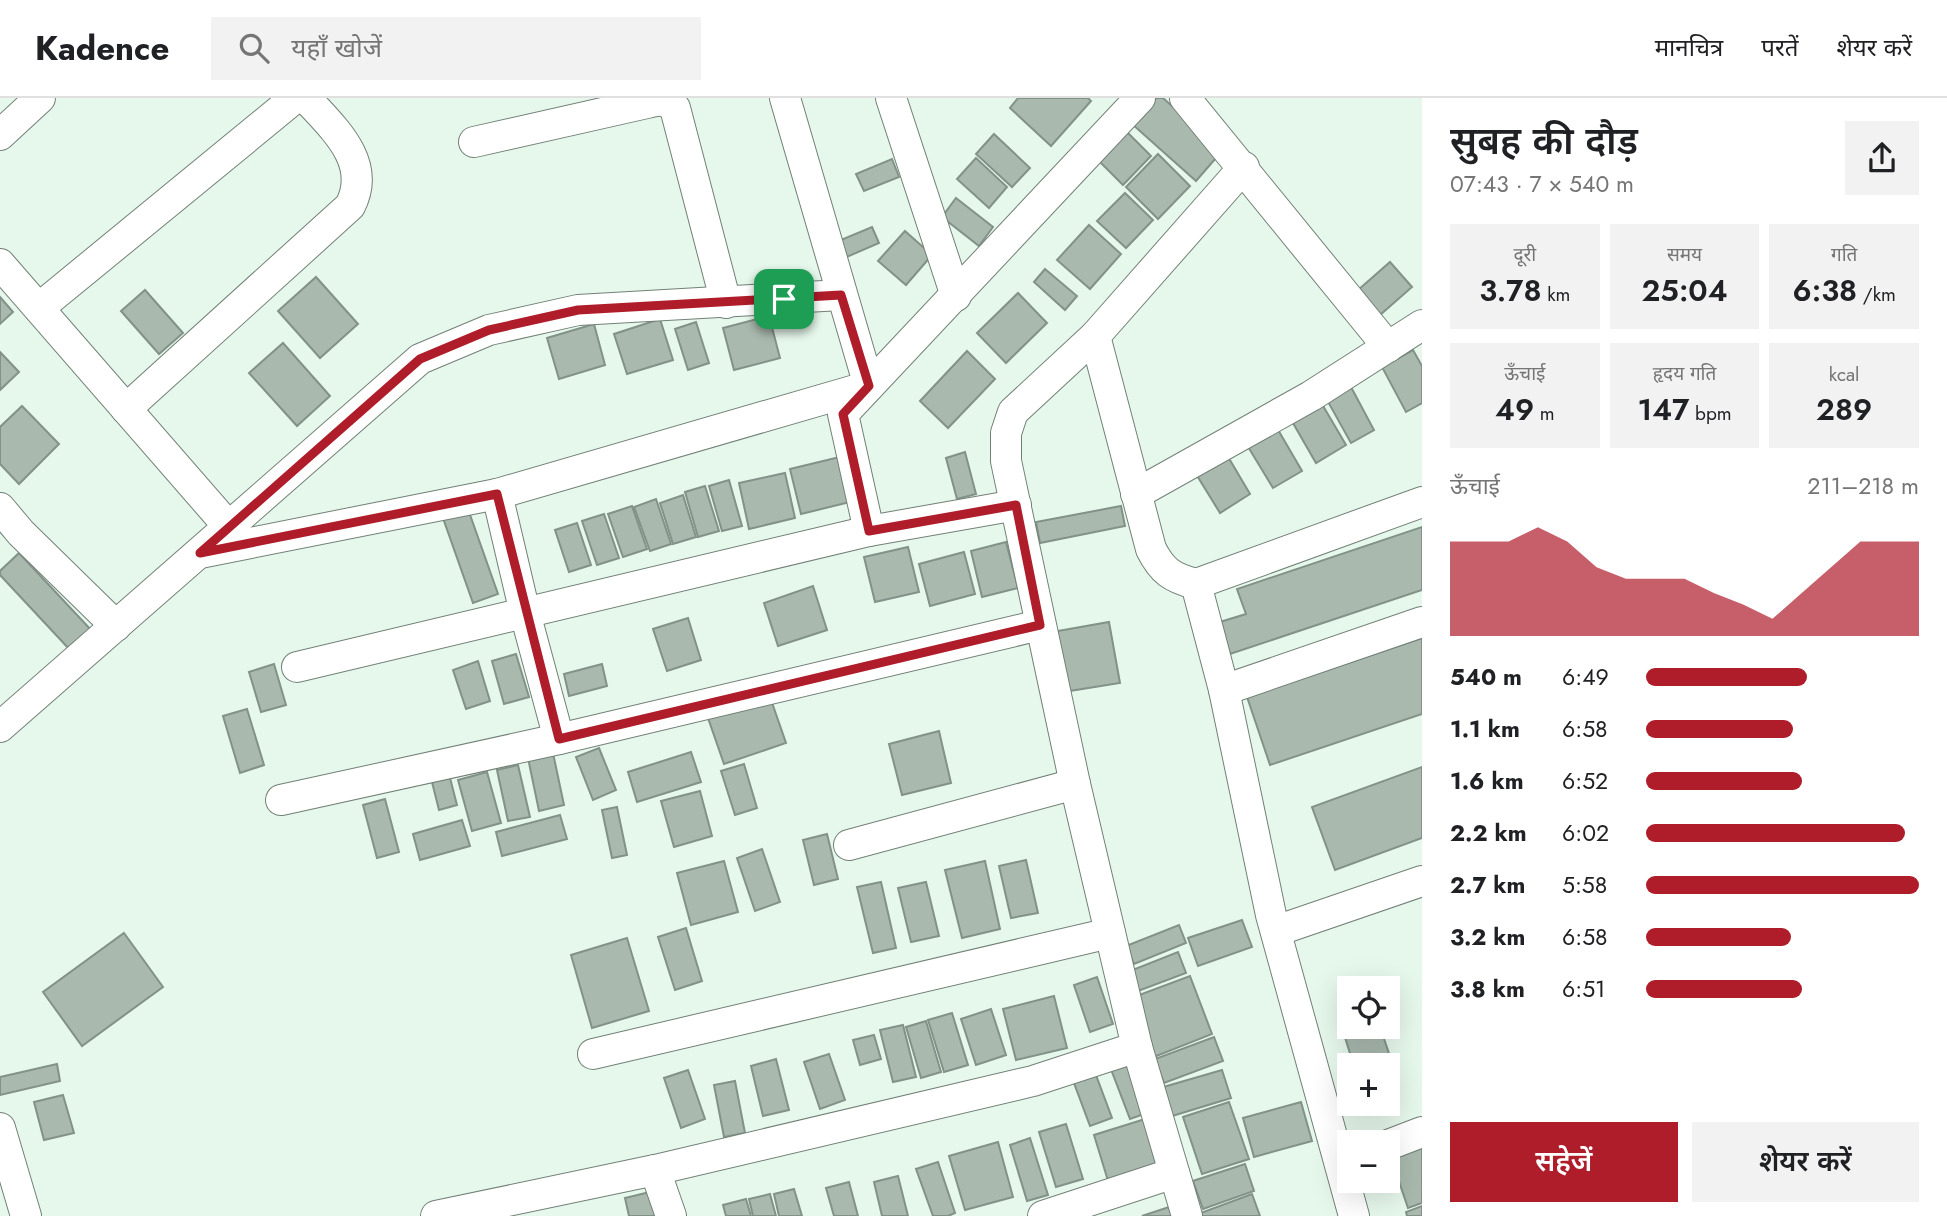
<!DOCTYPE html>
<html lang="hi">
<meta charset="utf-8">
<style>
:root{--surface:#fff;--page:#f2f2f2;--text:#202124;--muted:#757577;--line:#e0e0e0;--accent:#af1c2a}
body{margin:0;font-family:Jost,"Noto Sans Devanagari",sans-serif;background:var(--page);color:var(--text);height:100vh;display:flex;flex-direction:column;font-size:26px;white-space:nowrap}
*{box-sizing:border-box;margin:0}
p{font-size:23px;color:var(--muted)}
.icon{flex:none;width:38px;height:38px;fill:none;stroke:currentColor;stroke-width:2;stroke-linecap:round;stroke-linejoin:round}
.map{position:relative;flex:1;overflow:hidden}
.drawer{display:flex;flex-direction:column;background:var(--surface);width:525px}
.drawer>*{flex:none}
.tools{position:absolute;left:1337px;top:878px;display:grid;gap:14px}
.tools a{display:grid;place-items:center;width:63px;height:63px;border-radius:0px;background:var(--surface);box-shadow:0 7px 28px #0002;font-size:35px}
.pin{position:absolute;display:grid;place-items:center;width:60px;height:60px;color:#fff;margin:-30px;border-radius:14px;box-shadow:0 4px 10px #0006}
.round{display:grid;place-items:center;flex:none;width:74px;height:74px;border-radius:0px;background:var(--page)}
.summary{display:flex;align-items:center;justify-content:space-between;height:119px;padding:0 28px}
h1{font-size:38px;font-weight:600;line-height:52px}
.figures{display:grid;grid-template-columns:repeat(3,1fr);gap:10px;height:119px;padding:7px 28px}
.figures div{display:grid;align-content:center;border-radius:0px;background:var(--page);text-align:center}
.figures b{font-size:30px;font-weight:600}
.figures small{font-size:19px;font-weight:400}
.figures p{font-size:19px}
.chart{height:196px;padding:14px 28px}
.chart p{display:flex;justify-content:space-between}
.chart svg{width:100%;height:126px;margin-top:7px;fill:var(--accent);opacity:.7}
.button{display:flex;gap:14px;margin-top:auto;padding:14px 28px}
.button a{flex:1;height:80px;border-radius:0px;background:var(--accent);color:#fff;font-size:28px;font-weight:600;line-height:80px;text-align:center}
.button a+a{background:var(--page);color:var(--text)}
ul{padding:0 28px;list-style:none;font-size:23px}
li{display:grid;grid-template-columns:112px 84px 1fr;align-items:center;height:52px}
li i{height:18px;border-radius:9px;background:var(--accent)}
header{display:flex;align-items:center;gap:42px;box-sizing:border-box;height:98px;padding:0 35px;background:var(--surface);border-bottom:2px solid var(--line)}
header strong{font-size:33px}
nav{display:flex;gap:38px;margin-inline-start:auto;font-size:24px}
.search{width:490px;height:63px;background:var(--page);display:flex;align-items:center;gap:18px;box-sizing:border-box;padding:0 24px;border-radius:0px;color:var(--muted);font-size:26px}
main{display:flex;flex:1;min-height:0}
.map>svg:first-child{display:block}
</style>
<header>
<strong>Kadence</strong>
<div class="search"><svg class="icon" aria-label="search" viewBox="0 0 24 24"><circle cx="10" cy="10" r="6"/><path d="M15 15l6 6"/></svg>यहाँ खोजें</div>
<nav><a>मानचित्र</a><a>परतें</a><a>शेयर करें</a></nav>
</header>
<main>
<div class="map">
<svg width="1422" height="1118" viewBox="0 0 1422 1118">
<rect width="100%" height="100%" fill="#e6f7eb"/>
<g fill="#a9b9ae" stroke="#839288" stroke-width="2">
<polygon points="1018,0 1088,0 1091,3 1051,48 1010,10"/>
<polygon points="1156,0 1163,0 1222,53 1196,83 1132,26"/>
<polygon points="1121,28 1151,58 1123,87 1093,57"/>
<polygon points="994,36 1030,70 1012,89 976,56"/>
<polygon points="1158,56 1190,88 1158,121 1126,89"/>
<polygon points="976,60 1007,89 989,110 957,81"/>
<polygon points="892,61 899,79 864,93 856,76"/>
<polygon points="1125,95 1153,122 1126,150 1097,123"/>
<polygon points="956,100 993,129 979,148 942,119"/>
<polygon points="1089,127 1121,156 1090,191 1057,162"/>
<polygon points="872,129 879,145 842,161 836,144"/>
<polygon points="905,133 932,157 906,187 878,163"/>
<polygon points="1390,164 1412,189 1380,217 1358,192"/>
<polygon points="1045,171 1077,198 1065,212 1034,184"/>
<polygon points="316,179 358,226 320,260 278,213"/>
<polygon points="145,192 183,235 159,256 121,213"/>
<polygon points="1018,195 1047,225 1006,265 977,235"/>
<polygon points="0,199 13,214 0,226"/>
<polygon points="769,218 780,260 734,272 723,230"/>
<polygon points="660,221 673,262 627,276 614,236"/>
<polygon points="696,224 709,265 688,272 675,231"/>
<polygon points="594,226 605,267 559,281 547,240"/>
<polygon points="283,245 330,298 297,328 249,275"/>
<polygon points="1413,252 1422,268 1422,305 1406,314 1382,269"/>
<polygon points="967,253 995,281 948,330 920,303"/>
<polygon points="0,254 19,274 0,292"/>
<polygon points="1351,289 1374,332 1351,345 1327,302"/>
<polygon points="1319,301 1346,347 1316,365 1289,318"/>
<polygon points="22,308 59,346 19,386 0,366 0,329"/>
<polygon points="1277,330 1302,373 1273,390 1247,347"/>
<polygon points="965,354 976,396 957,401 946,360"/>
<polygon points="1227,357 1250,396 1220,415 1196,376"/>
<polygon points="844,358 854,403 801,416 790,371"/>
<polygon points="785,375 795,420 749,431 739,385"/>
<polygon points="729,382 742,428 722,433 709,388"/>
<polygon points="705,388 719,433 698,439 685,394"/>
<polygon points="683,397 696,439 673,446 660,405"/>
<polygon points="656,401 671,446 650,453 634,409"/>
<polygon points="632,408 647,451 623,459 608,416"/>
<polygon points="1121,408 1125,428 1040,445 1036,424"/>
<polygon points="468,411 498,496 473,505 443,420"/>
<polygon points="604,416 619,460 597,467 582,423"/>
<polygon points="577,425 591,467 569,474 555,432"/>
<polygon points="1422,429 1422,492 1230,556 1220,524 1246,516 1237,491"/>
<polygon points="1006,444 1018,490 982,499 971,453"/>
<polygon points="908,449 919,494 875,504 864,459"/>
<polygon points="964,454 975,496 930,508 919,466"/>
<polygon points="19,455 92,533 71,553 0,477 0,473"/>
<polygon points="813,488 827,532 778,548 764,505"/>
<polygon points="688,520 701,562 667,573 653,531"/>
<polygon points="1109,524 1120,585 1063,594 1052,534"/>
<polygon points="1422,540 1422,616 1270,667 1247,599"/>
<polygon points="516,556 529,599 504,606 492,563"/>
<polygon points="478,563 490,603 466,611 453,572"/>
<polygon points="274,566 286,607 261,614 249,574"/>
<polygon points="602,566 607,588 569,598 564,576"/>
<polygon points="769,596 786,645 724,666 707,617"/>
<polygon points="247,611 264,667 240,675 223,618"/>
<polygon points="939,633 951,685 902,697 889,646"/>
<polygon points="599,650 616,692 593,702 576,659"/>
<polygon points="691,654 701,684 637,704 628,674"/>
<polygon points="553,655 564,707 539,713 528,660"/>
<polygon points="744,666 757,710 735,717 721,673"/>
<polygon points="518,667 530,719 508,723 497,672"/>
<polygon points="1422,669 1422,740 1335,772 1312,709"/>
<polygon points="487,674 501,725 472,733 458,682"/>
<polygon points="449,676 457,707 439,712 431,680"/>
<polygon points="700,693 712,738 674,749 661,703"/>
<polygon points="385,701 399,754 377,760 363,707"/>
<polygon points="617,709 627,757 612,760 602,712"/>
<polygon points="560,717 567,741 502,758 496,734"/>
<polygon points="462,722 470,748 420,762 413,736"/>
<polygon points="827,736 838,781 814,787 803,742"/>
<polygon points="762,751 780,804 755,813 737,760"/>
<polygon points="1026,762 1038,815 1011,820 999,768"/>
<polygon points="724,763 738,814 691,827 677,775"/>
<polygon points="985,763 1000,831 962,840 945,772"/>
<polygon points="881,784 896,850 873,855 857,789"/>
<polygon points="926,784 939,838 911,844 898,790"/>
<polygon points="1242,822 1252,849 1198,868 1188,840"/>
<polygon points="1179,827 1186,845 1134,866 1126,848"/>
<polygon points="686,830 702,883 675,892 658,839"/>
<polygon points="124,835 163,889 82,948 43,894"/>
<polygon points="627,840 649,913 592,930 571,857"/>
<polygon points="1178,854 1186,875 1138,893 1130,873"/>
<polygon points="1190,878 1212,936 1154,959 1131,900"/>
<polygon points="1097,879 1113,926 1090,934 1074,887"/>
<polygon points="1054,898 1067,950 1016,962 1003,911"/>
<polygon points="991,911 1006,957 976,967 961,921"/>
<polygon points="952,915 968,967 944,974 928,922"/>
<polygon points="926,923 941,974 921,980 906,929"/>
<polygon points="903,927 916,979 893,984 880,932"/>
<polygon points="1354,929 1380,929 1396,976 1388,979 1388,968 1354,968 1343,933"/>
<polygon points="874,937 881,961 860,967 853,942"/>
<polygon points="1214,939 1223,963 1164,985 1155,961"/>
<polygon points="829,956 845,1002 820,1011 804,964"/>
<polygon points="1129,959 1150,1014 1130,1021 1109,966"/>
<polygon points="776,961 789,1012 763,1018 751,968"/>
<polygon points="57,966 60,983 0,997 0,979"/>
<polygon points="1093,969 1112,1020 1090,1028 1071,977"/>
<polygon points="688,972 705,1021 681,1030 664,980"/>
<polygon points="1222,972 1231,1000 1169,1019 1160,990"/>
<polygon points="735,983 745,1035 724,1039 714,987"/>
<polygon points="63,997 74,1035 44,1042 34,1004"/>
<polygon points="1229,1004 1249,1061 1202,1076 1183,1019"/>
<polygon points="1301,1004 1312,1043 1254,1059 1243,1020"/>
<polygon points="1145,1021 1161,1070 1109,1086 1094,1037"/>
<polygon points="1066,1026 1083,1081 1056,1089 1039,1034"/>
<polygon points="1030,1040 1048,1097 1027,1103 1010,1047"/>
<polygon points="1422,1043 1422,1105 1408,1110 1389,1054"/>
<polygon points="998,1044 1013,1099 965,1112 949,1058"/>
<polygon points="938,1064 955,1115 948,1118 933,1118 916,1071"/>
<polygon points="1245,1066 1254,1093 1203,1111 1193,1083"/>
<polygon points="898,1078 908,1118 882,1118 874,1084"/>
<polygon points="849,1084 858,1118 834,1118 826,1090"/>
<polygon points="794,1091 802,1118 779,1118 774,1096"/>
<polygon points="654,1093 660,1118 629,1118 625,1100"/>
<polygon points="770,1096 776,1118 753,1118 749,1101"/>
<polygon points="1252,1096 1260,1118 1199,1118 1198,1116"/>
<polygon points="746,1101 751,1118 726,1118 723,1107"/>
<polygon points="1422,1108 1422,1118 1407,1118 1406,1114"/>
<polygon points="1169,1109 1172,1118 1142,1118"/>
</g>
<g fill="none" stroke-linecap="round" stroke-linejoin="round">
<g stroke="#728177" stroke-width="32">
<g id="minor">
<polyline points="891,0 956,198"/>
<polyline points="1185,0 1388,249"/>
<polyline points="0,37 40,0"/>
<path d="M474,44L647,5C660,2 665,1 675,10L726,205"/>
<polyline points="0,166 229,429"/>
<polyline points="39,210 295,0"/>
<path d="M1095,238L1151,451C1162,473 1172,480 1196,486L1422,404"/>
<path d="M126,311L350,108C373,64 333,30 306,0"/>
<polyline points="1136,396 1311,298 1422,227"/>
<polyline points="1016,407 869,433 843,316 1140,0"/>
<polyline points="0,410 21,435 116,528"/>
<polyline points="200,455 497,396"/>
<polyline points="1196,486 1224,592 1271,817 1354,1118"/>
<polyline points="297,569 869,433"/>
<polyline points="1224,592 1422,524"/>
<polyline points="0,629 420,261 489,232 578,212 841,197"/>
<polyline points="559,641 525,515 497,396 869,288 785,0"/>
<polyline points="281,702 559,641 1040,527"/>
<polyline points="849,747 1075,686"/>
<polyline points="1276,833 1422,783"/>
<polyline points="593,956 1110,835"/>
<polyline points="0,1030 26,1118"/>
<polyline points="1388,1047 1422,1034"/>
<polyline points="655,1072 671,1118"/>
<polyline points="436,1118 655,1072 1033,983 1137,949"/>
<polyline points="1043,1118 1174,1075"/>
<polyline points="1187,1118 1137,949 1075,686 1006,363 1006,335 1013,314 1095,238 1244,69"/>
</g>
</g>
<use href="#minor" stroke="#fff" stroke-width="30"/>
</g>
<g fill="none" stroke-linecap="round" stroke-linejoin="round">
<g stroke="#fff" stroke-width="14">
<polygon id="route" points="841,197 869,288 843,316 869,433 1016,407 1040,527 559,641 497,396 200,455 420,261 489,232 578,212"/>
</g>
<use href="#route" stroke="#af1c2a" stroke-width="9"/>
</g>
</svg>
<div class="tools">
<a><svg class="icon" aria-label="locate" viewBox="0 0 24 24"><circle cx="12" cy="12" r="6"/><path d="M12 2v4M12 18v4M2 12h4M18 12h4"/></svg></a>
<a>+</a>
<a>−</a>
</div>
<div class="pin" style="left:784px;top:201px;background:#1e9e55"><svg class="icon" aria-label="arrive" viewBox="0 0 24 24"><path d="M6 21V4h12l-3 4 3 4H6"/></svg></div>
</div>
<section class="drawer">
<div class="summary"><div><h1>सुबह की दौड़</h1><p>07:43 · 7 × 540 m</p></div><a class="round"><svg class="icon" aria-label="share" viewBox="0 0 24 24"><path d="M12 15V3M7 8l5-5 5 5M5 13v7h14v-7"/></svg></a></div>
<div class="figures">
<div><p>दूरी</p><b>3.78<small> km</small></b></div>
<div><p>समय</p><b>25:04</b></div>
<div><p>गति</p><b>6:38<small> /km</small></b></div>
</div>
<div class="figures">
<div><p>ऊँचाई</p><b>49<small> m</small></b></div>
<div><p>हृदय गति</p><b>147<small> bpm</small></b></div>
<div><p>kcal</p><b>289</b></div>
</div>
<div class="chart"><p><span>ऊँचाई</span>211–218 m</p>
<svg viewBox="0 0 160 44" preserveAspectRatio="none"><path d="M0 44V11L10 11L20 11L30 6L40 11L50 20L60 24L70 24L80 24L90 29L100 33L110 38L120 29L130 20L140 11L150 11L160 11V44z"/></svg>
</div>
<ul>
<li><b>540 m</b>6:49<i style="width:59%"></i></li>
<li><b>1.1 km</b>6:58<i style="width:54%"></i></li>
<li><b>1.6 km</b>6:52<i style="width:57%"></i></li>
<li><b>2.2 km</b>6:02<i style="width:95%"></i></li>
<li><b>2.7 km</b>5:58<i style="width:100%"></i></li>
<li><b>3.2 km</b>6:58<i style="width:53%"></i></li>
<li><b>3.8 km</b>6:51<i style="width:57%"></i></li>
</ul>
<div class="button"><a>सहेजें</a><a>शेयर करें</a></div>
</section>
</main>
